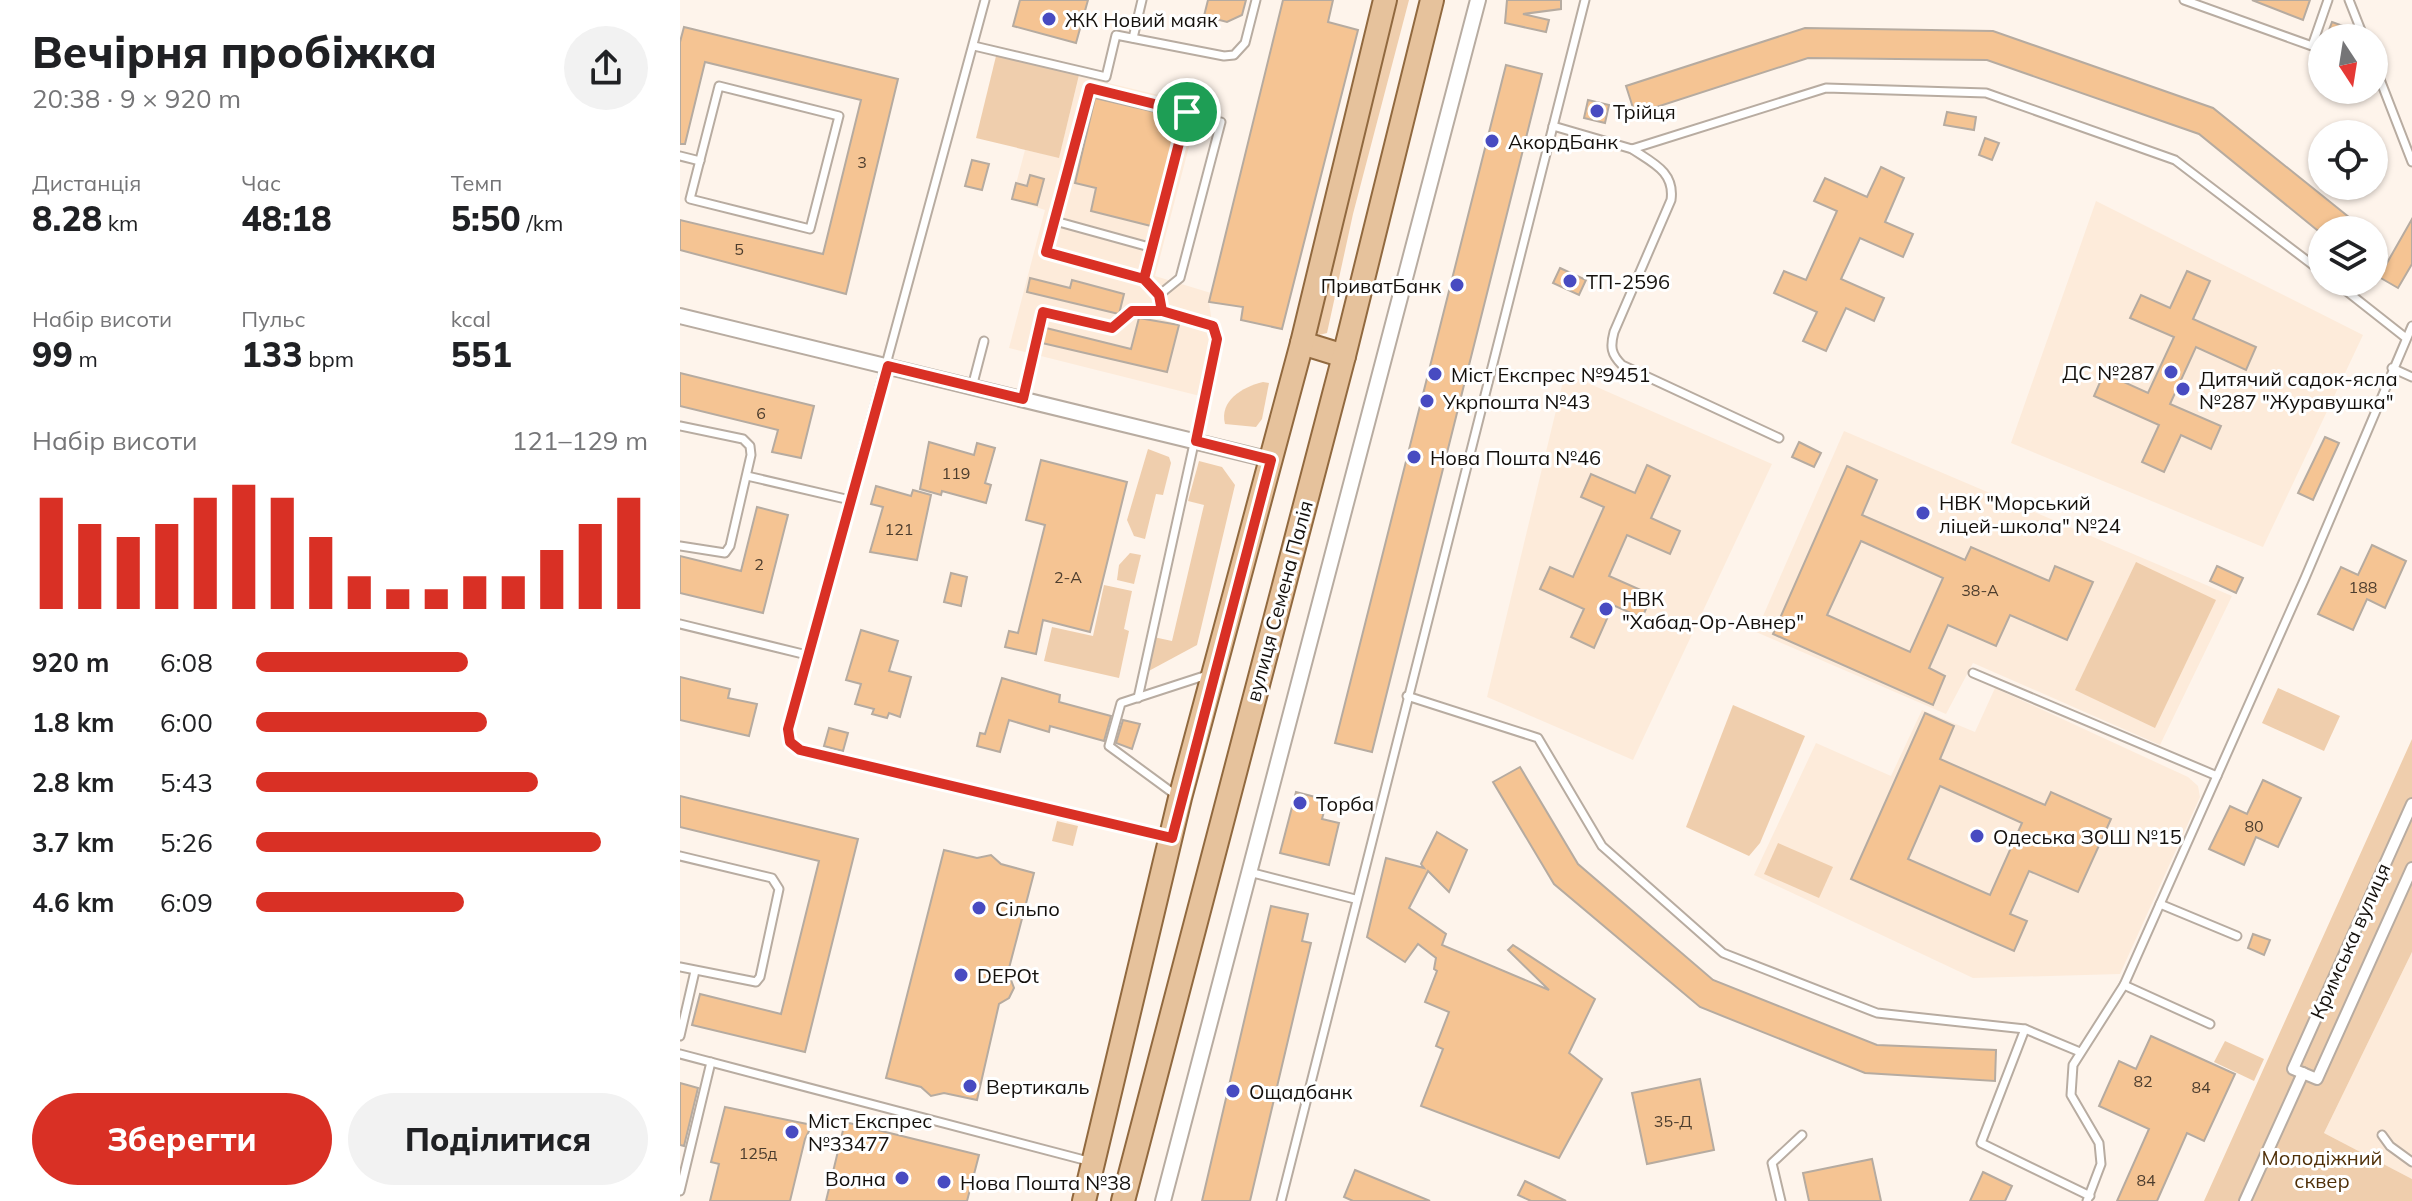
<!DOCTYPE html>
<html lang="uk">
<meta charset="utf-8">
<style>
:root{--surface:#fff;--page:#f2f2f2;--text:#202124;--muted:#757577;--accent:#d93025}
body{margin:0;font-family:Mulish,sans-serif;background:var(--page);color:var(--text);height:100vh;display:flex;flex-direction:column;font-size:30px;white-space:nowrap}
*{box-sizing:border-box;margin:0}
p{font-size:26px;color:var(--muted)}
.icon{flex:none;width:44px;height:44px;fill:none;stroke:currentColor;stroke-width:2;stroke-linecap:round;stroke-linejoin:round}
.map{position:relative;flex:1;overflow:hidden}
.panel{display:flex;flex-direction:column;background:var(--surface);width:680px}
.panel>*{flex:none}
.needle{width:52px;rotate:168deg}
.fabs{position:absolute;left:1628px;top:24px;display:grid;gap:16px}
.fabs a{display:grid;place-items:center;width:80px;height:80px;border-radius:50%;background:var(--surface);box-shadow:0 2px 6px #0004;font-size:40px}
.pin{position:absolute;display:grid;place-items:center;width:68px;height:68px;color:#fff;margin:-34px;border:4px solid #fff;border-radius:50%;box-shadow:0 2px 8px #0007}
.round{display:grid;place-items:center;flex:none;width:84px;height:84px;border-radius:42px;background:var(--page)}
.headline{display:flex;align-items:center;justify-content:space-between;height:136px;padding:0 32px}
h1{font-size:44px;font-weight:800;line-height:60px}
.metrics{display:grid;grid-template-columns:repeat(3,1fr);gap:12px;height:136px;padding:8px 32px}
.metrics div{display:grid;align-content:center}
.metrics b{font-size:34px;font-weight:800}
.metrics small{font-size:22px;font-weight:400}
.metrics p{font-size:22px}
.chart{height:224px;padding:16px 32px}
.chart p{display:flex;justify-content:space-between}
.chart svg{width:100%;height:144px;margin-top:8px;stroke:var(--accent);stroke-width:6}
.cta{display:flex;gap:16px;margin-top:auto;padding:16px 32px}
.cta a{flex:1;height:92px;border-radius:48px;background:var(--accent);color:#fff;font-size:32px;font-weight:800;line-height:92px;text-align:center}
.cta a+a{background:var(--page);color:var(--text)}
ul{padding:0 32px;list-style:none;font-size:26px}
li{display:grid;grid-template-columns:128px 96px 1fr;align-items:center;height:60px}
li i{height:20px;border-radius:10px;background:var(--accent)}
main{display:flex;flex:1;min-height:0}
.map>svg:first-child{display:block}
</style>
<main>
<section class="panel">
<div class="headline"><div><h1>Вечірня пробіжка</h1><p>20:38 · 9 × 920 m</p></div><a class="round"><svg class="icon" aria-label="share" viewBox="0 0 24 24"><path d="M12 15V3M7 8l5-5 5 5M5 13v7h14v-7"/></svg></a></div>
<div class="metrics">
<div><p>Дистанція</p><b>8.28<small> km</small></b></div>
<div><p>Час</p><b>48:18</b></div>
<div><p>Темп</p><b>5:50<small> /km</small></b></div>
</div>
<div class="metrics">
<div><p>Набір висоти</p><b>99<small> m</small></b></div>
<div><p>Пульс</p><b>133<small> bpm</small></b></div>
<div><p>kcal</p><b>551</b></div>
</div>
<div class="chart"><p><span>Набір висоти</span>121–129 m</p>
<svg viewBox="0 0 160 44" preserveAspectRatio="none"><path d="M5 44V10M15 44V18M25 44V22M35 44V18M45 44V10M55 44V6M65 44V10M75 44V22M85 44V34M95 44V38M105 44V38M115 44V34M125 44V34M135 44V26M145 44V18M155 44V10"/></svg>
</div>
<ul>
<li><b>920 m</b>6:08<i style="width:54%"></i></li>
<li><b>1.8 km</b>6:00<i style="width:59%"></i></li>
<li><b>2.8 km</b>5:43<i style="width:72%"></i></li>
<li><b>3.7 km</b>5:26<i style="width:88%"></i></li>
<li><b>4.6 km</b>6:09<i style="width:53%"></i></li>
</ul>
<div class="cta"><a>Зберегти</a><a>Поділитися</a></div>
</section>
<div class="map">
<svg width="1732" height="1201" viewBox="0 0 1732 1201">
<rect width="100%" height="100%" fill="#fef4eb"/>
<g fill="#fdebda">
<polygon points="399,76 520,105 475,276 531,293 529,302 533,330 520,396 329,348 365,210 332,199 345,150 379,157"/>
<polygon points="1416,201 1683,335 1583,547 1331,443"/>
<polygon points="885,373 1092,464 953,760 807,697"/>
<polygon points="1164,431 1552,596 1480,745 1293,663 1266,714 1076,632"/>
<polygon points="1315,688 1508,777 1518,786 1520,797 1440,974 1293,978 1074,875 1136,743 1211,776 1242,710 1295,732"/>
<polygon points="1732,952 1732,1179 1644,1133"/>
</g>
<g fill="#efcead">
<polygon points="718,0 729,0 673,214 647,333 639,335 635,330"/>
<polygon points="317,52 400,71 379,158 296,138"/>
<path d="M583,382L589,383L582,419L576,427L545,424C539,401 562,387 583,382Z"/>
<polygon points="468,449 489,457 491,463 483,495 476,494 465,539 454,536 447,520"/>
<polygon points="519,461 542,467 555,485 517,645 465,673 469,636 492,641 524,505 508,501"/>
<polygon points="450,553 461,555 454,584 437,580 439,565"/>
<polygon points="1456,562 1536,600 1475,728 1395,690"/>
<polygon points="424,585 452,591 444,629 449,631 439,678 364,661 372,627 413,636"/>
<polygon points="1598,688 1660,716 1644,751 1582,723"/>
<polygon points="1053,705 1125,736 1080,843 1069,856 1006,827"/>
<polygon points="1732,739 1732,952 1644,1133 1732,1179 1732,1201 1524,1201"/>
<polygon points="377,821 398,826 393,846 372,841"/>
<polygon points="1098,843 1153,867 1139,898 1084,874"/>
<polygon points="1545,1041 1584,1059 1574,1081 1534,1062"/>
</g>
<g fill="#f5c493" stroke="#b6aba0" stroke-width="2" fill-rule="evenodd">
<polygon points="340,0 408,0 396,43 333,26"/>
<polygon points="528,0 566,0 562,15 547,22 524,16"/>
<polygon points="603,0 653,0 648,22 678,30 602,329 561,320 563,307 529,302"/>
<polygon points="827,0 881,0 881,9 843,14 869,20 866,32 825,23"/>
<polygon points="1572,0 1630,0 1623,20"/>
<polygon points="1652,22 1666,27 1661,38 1646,38"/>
<polygon points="4,27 218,79 166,294 0,250 0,220 143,254 181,100 25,62 5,144 0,144 0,42"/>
<polygon points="1125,28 1313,31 1533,108 1685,230 1637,230 1519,134 1307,60 1128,58 955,114 946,86"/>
<polygon points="826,65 862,74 692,752 655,743"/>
<polygon points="415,98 484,114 480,129 495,133 471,226 411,211 416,188 395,183"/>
<polygon points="908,100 929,105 925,123 904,118"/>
<polygon points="1267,112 1296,117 1294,130 1264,125"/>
<polygon points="1305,138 1319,143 1312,160 1299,155"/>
<polygon points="292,160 309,164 302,190 285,186"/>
<polygon points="1201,167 1224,178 1205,222 1233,234 1223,257 1180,238 1161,279 1204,298 1194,321 1166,308 1146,351 1123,341 1137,312 1094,293 1104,271 1126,280 1157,211 1134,201 1145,178 1187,197"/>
<polygon points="350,175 364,179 357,205 332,199 336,183 347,186"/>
<polygon points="1732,219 1732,264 1718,288 1699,277"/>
<polygon points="880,268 906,280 899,295 873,283"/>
<polygon points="1507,271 1530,281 1513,319 1576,347 1566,370 1516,347 1490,404 1541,426 1531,449 1501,435 1484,472 1462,462 1479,425 1414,396 1424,373 1468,393 1494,337 1450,318 1461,295 1490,308"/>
<polygon points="350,278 390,288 392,280 444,294 439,314 347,292"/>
<polygon points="459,318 499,325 487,372 362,343 366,328 451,349"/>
<polygon points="0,373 134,406 121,458 92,452 98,430 0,406"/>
<polygon points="1645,437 1659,443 1633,500 1618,493"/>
<polygon points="249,442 294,455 297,443 315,448 305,483 311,485 306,503 262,491 261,495 240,489"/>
<polygon points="1119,442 1141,453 1134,467 1112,457"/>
<polygon points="361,460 447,482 410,632 363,620 356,654 325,647 329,631 338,633 365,525 346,520"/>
<polygon points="967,465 990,476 971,518 1000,531 990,554 947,535 929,576 972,595 962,618 933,605 914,648 891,637 904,609 860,589 870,567 893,577 924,507 901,497 911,474 955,493"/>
<path d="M1167,466L1197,480L1182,515L1285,560L1291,547L1369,581L1375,566L1413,582L1387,640L1330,615L1316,646L1268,625L1249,668L1265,676L1253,705L1093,634ZM1181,541L1263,578L1230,652L1147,615Z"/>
<polygon points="196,486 231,496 233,490 251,495 237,560 190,552 203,507 191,504"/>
<polygon points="77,507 108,515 83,613 0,593 0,556 61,571"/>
<polygon points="1692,545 1726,561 1705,608 1687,599 1673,630 1638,614 1661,567 1678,575"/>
<polygon points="1537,566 1563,578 1556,593 1530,581"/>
<polygon points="271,573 287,577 281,606 264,602"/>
<polygon points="181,630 218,641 209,671 231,677 220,717 209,713 207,718 192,714 194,709 175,704 181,684 166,680"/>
<polygon points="0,677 50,689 48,698 77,704 69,736 0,720"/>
<polygon points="322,678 380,695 379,702 431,716 424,741 370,726 369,732 329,720 320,752 297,746 300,733 305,734"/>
<path d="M1245,713L1274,726L1260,759L1365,805L1371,792L1431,819L1398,892L1349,871L1330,914L1347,921L1334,951L1171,879ZM1260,786L1342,823L1310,895L1228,859Z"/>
<polygon points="443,720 460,724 452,749 436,743"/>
<polygon points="149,728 168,733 163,751 144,746"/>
<polygon points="840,767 898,864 1033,980 1197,1045 1316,1050 1315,1081 1185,1073 1020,1007 874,884 813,782"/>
<polygon points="1583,780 1621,798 1598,847 1576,837 1564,865 1529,849 1550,806 1567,814"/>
<polygon points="616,792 647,800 642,819 659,823 649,865 600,853"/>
<polygon points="0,796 178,839 125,1052 12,1025 20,994 101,1014 139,861 0,827"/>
<polygon points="757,832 787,850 769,892 748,871 729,908 766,934 762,945 869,990 828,950 833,945 915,999 889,1053 922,1079 879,1158 741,1106 763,1049 756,1046 769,1012 745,1002 757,971 754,969 756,958 738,944 725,962 687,937 706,858 744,868 741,864"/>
<polygon points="264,850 297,858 311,855 321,864 354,873 328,972 334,988 329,998 319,1004 297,1100 264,1093 251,1096 241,1087 206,1078"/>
<polygon points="591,906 628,914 622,941 631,943 570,1201 522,1201"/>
<polygon points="1573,934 1590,940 1584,955 1568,948"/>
<polygon points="1471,1036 1555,1074 1524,1141 1507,1133 1477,1201 1437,1201 1469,1129 1419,1106 1439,1061 1456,1069"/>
<polygon points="1020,1079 1034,1150 967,1164 952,1093"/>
<polygon points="0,1083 18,1088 4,1146 0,1145"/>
<polygon points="45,1107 132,1125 125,1139 110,1201 30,1201 39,1164 31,1162"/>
<polygon points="165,1122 299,1155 287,1201 146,1201"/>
<polygon points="1192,1159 1201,1201 1129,1201 1123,1173"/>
<polygon points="675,1170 750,1201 673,1201 664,1197"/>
<polygon points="1303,1172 1332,1186 1325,1201 1290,1201"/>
<polygon points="845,1181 886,1201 851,1201 838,1195"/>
</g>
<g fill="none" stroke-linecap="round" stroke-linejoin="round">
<g stroke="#b8aca1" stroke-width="11">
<g id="service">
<polyline points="305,0 127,655 108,729 110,742 120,750 486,837"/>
<polyline points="1504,0 1632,46 1648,0"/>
<polyline points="1669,0 1684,38"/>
<polyline points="453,38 462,0"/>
<polyline points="294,46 426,77 436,35 544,56 554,55 565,43 576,0"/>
<polyline points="1694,64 1732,162"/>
<polygon points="39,86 159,116 130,229 10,199"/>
<polyline points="873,126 952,149 1146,88 1306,93 1495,160 1642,272"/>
<path d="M952,149C973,163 995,172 991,200L934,332C930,347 931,354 942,365L1099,438"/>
<polyline points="0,156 20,161"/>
<polyline points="375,221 473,248"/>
<polyline points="1655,282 1726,338"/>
<polyline points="479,295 500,278 541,122"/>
<polyline points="1712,368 1732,377"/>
<polyline points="292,387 304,341"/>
<polyline points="343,399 363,312 432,328 452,311 482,311"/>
<polyline points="0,426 63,439 70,446 71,455 50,546 45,553 0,546"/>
<polyline points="67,476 170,500"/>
<polyline points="0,624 127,655"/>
<polyline points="1293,673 1537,776"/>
<polyline points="727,696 858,738 922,846 1043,953 1197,1013 1345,1029 1400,1052"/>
<polyline points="458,698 537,339 529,323 482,311 479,295 464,279 366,252 410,88 507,112 464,279"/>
<polyline points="497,796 429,746 441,703 527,675"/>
<polyline points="0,856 92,878 99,889 80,977 76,982 0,967"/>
<polyline points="569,872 675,899"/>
<polyline points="1480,904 1557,936"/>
<polyline points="1444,985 1530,1024"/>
<polyline points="1345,1029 1301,1143 1410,1196"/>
<polyline points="0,1036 15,971"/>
<polyline points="0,1054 408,1161"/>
<polyline points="1702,1135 1710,1146 1732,1162"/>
<polyline points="0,1191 31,1062"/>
<polyline points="601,1201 905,0"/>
<polyline points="1101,1201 1092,1163 1122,1135"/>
<polyline points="1407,1201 1421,1164 1419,1143 1391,1095 1393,1065 1444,985 1625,578 1732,326"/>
</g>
</g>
<g stroke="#b8aca1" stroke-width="14">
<g id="pedestrian">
<polyline points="1732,804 1613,1069 1637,1079 1732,868"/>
<polyline points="1565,1201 1623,1073"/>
</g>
</g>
<g stroke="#b8aca1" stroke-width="18">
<g id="minor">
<polyline points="0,316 591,460"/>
<polyline points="483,1201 798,0"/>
</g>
</g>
<g stroke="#91693f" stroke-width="26">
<g id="primary">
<polyline points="622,343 664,356"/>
<polyline points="404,1201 500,798 622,343 705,0"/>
<polyline points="443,1201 664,356 752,0"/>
</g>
</g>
<use href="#service" stroke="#fff" stroke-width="7"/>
<use href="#pedestrian" stroke="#fff" stroke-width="10"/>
<use href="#minor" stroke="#fff" stroke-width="14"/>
<use href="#primary" stroke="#e6c29c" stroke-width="22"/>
</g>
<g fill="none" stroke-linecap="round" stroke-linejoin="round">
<g stroke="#fff" stroke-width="16">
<polyline id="route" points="507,112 464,279 479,295 482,311 452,311 432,328 363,312 343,399 208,366 108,729 110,742 120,750 492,838 591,460 516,441 537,339 533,326 482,311 479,295 464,279 366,252 410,88 507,112"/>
</g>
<use href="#route" stroke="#d93025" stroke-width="10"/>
</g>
<g fill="#484bc1" stroke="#fff" stroke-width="3">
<circle cx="369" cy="19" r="8"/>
<circle cx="917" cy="111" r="8"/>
<circle cx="812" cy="141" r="8"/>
<circle cx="890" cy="281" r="8"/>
<circle cx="777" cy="285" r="8"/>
<circle cx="1491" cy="372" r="8"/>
<circle cx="755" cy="374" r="8"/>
<circle cx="1503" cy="389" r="8"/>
<circle cx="747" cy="401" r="8"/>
<circle cx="734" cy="457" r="8"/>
<circle cx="1243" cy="513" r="8"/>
<circle cx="926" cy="609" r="8"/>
<circle cx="620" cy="803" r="8"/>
<circle cx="1297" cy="836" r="8"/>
<circle cx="299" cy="908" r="8"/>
<circle cx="281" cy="975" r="8"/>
<circle cx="290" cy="1086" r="8"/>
<circle cx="553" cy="1091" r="8"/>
<circle cx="112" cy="1132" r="8"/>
<circle cx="222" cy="1178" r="8"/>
<circle cx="264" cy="1182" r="8"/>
</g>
<g text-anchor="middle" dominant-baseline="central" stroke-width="6" stroke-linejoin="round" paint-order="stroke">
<g font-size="16" fill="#4c3d2e">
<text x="182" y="162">3</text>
<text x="59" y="249">5</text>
<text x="81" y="413">6</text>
<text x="276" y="473">119</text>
<text x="219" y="529">121</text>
<text x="79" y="564">2</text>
<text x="388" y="577">2-А</text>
<text x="1683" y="587">188</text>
<text x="1300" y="590">38-А</text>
<text x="1574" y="826">80</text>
<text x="1463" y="1081">82</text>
<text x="1521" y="1087">84</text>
<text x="993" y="1121">35-Д</text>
<text x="78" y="1153">125д</text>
<text x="1466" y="1180">84</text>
</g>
<g font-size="20" fill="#14100c" stroke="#fff" text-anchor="start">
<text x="385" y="19">ЖК Новий маяк</text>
<text x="933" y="111">Трійця</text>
<text x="828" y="141">АкордБанк</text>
<text x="906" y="281">ТП-2596</text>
<text x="761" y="285" text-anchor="end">ПриватБанк</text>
<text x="1475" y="372" text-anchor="end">ДС №287</text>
<text x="771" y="374">Міст Експрес №9451</text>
<text x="1519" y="378">Дитячий садок-ясла<tspan x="1519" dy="23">№287 "Журавушка"</tspan></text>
<text x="763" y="401">Укрпошта №43</text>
<text x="750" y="457">Нова Пошта №46</text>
<text x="1259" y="502">НВК "Морський<tspan x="1259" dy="23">ліцей-школа" №24</tspan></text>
<text x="942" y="598">НВК<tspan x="942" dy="23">"Хабад-Ор-Авнер"</tspan></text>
<text x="636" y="803">Торба</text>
<text x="1313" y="836">Одеська ЗОШ №15</text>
<text x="315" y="908">Сільпо</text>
<text x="297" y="975">DEPOt</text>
<text x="306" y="1086">Вертикаль</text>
<text x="569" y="1091">Ощадбанк</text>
<text x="128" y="1120">Міст Експрес<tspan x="128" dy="23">№33477</tspan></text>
<text x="206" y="1178" text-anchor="end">Волна</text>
<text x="280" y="1182">Нова Пошта №38</text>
</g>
<g font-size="20" fill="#14100c" stroke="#fff">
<text transform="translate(599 601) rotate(-75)">вулиця Семена Палія</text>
<text transform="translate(1670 941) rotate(-66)">Кримська вулиця</text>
</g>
<g font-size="20" fill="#503009" stroke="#fff">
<text x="1642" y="1157">Молодіжний<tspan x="1642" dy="23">сквер</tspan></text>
</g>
</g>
</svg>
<div class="fabs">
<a><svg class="needle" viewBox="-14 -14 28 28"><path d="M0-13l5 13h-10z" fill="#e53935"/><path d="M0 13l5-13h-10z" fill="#757577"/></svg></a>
<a><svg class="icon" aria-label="locate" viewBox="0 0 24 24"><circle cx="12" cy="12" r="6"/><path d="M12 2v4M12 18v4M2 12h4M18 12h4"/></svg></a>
<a><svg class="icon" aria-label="layers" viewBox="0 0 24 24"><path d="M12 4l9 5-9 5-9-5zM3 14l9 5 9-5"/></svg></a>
</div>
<div class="pin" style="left:507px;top:112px;background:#1e9e55"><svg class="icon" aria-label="arrive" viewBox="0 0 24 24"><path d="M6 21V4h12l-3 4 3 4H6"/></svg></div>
</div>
</main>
